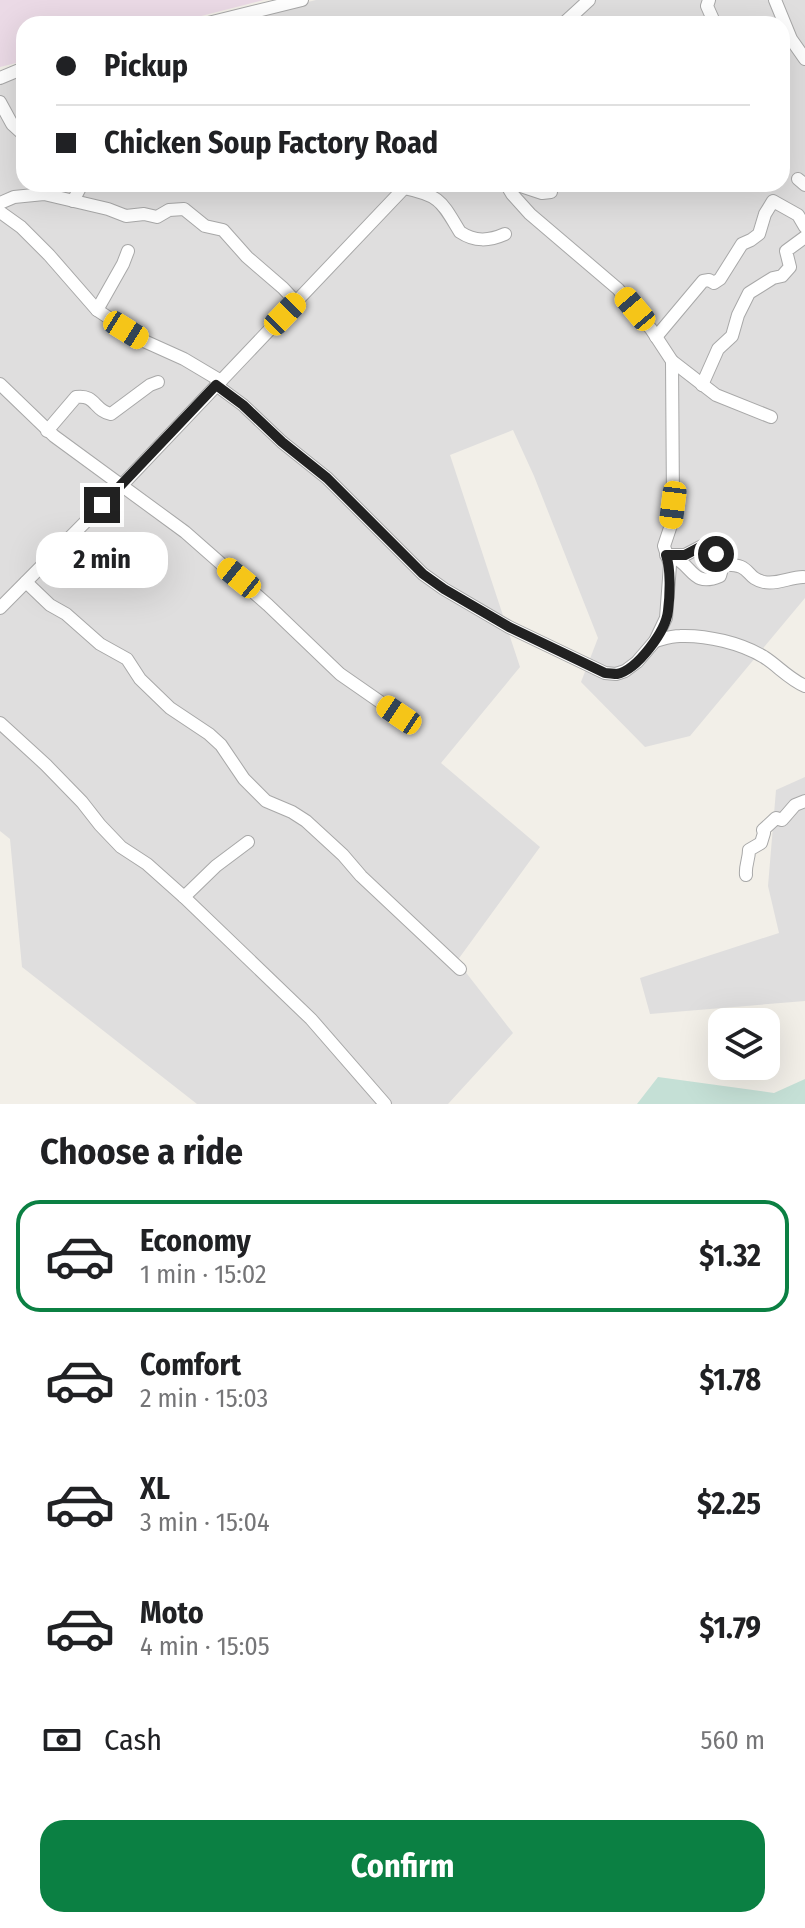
<!DOCTYPE html>
<html lang="en">
<head>
<meta charset="utf-8">
<style>
  :root { --surface:#fff; --page:#f2f2f2; --text:#202124; --muted:#757577; --line:#e0e0e0; --accent:#0b8043 }
  body { margin:0; font-family:"Fira Sans Condensed",sans-serif; background:var(--page); color:var(--text); height:100vh; display:flex; flex-direction:column; font-size:30px; white-space:nowrap }
  * { box-sizing:border-box; margin:0 }
  p { font-size:26px; color:var(--muted) }
  .icon { flex:none; width:44px; height:44px; fill:none; stroke:currentColor; stroke-width:2; stroke-linecap:round; stroke-linejoin:round }
  .map { position:relative; height:1104px; overflow:hidden }
  .side { display:flex; flex-direction:column; background:var(--surface); flex:1 }
  .side>* { flex:none }
  .guide { position:absolute; left:16px; top:16px; width:774px; height:176px; border-radius:24px; box-shadow:0 8px 32px #0002; display:grid; align-content:center; height:176px; padding:0 40px; background:var(--surface) }
  .controls { position:absolute; left:708px; top:1008px; display:grid; gap:16px }
  .controls a { display:grid; place-items:center; width:72px; height:72px; border-radius:16px; background:var(--surface); box-shadow:0 8px 32px #0002; font-size:40px }
  .end { position:absolute; width:36px; height:36px; margin:-18px; border:10px solid #212121; background:#fff; box-shadow:0 0 0 4px #fff }
  .from { border-radius:50% }
  .bubble { position:absolute; height:56px; border-radius:24px; background:var(--surface); box-shadow:0 8px 32px #0002; font-size:26px; font-weight:700; line-height:56px; text-align:center }
  .car { position:absolute; width:24px; height:48px; margin:-24px -12px; border-radius:10px; box-shadow:0 0 6px 2px #0007; background:linear-gradient(#f5c518 24%,#345 0 40%,#f5c518 0 76%,#345 0 86%,#f5c518 0) }
  .guide b { display:flex; align-items:center; gap:28px; height:76px; font-size:30px }
  .guide b+b { border-top:2px solid var(--line) }
  .guide i { width:20px; height:20px; background:var(--text) }
  ul { padding:0; list-style:none }
  li { display:flex; align-items:center; gap:24px; height:112px; margin:0 16px 12px; padding:0 24px; border:4px solid transparent; border-radius:24px }
  li div { flex:1 }
  li b { display:block; font-size:30px }
  li em { font-style:normal; font-weight:700 }
  li.selected { border-color:var(--accent) }
  li>.icon { width:72px; height:72px; stroke-width:1.5 }
  h2 { padding:0 40px; font-size:36px; line-height:96px }
  .pay { display:flex; align-items:center; gap:20px; height:88px; padding:0 40px; font-size:30px }
  .pay p { margin-inline-start:auto }
  .primary-button { display:flex; gap:16px; margin-top:auto; padding:16px 40px }
  .primary-button a { flex:1; height:92px; border-radius:24px; background:var(--accent); color:#fff; font-size:32px; font-weight:700; line-height:92px; text-align:center }
  .map>svg:first-child { display:block }
</style>
</head>
<body>
<div class="map">
<svg width="805" height="1104" viewBox="0 0 805 1104">
  <rect width="100%" height="100%" fill="#f2efe8"/>
  <g fill="#dfdede">
    <path d="M 316,0 L 805,0 L 805,598 L 690,736 L 645,747 L 581,682 L 598,638 L 534,476 L 513,430 L 450,455 L 520,667 L 441,763 L 540,847 L 457,961 L 513,1033 L 448,1104 L 197,1104 L 22,967 L 10,839 L 0,831 L 0,81 L 24,72 L 24,184 L 782,184 L 782,24 L 218,24 Z"/>
    <path d="M 805,777 L 805,1001 L 650,1014 L 640,978 L 779,933 L 768,886 L 776,790 Z"/>
  </g>
  <path fill="#ebdae6" d="M 0,0 L 264,0 L 170,24 L 24,24 L 24,61 L 0,67 Z"/>
  <path fill="#c5e0d6" d="M 658,1077 L 774,1093 L 805,1079 L 805,1104 L 637,1104 Z"/>
  <g fill="none" stroke-linecap="round" stroke-linejoin="round">
    <g stroke="#a8a8a8" stroke-width="14">
      <g id="minor">
        <path d="M 709,0 L 707,6 L 715,24"/>
        <path d="M 775,0 L 791,39 L 805,59"/>
        <path d="M 204,24 L 302,0"/>
        <path d="M 563,24 L 589,0"/>
        <path d="M 0,78 L 24,68"/>
        <path d="M 0,102 L 12,124 L 24,135"/>
        <path d="M 798,179 L 805,185"/>
        <path d="M 506,184 L 512,194 L 530,214 L 618,289 L 651,329 L 672,361 L 716,395 L 771,417"/>
        <path d="M 515,184 L 542,193 L 551,192"/>
        <path d="M 404,188 C 441,196 441,201 460,232 C 475,242 489,241 505,234"/>
        <path d="M 73,201 L 82,184"/>
        <path d="M 0,203 L 14,197 L 44,194 L 108,209 L 126,216 L 144,214 L 157,217 L 169,210 L 184,209 L 205,226 L 223,230 L 247,257 L 283,288 L 296,302"/>
        <path d="M 0,212 L 21,227 L 49,255 L 97,310 L 144,341 L 184,359 L 221,381"/>
        <path d="M 97,310 L 123,264 L 128,251"/>
        <path d="M 656,337 L 703,281 L 709,280 L 714,283 L 720,279 L 742,244 L 751,240 L 759,234 L 765,214 L 773,201 L 798,215 L 805,227"/>
        <path d="M 0,384 L 54,436 L 185,532 L 268,605 L 340,674 L 399,715"/>
        <path d="M 216,385 L 243,405 L 282,442 L 327,478 L 423,574 L 444,589 L 509,627 L 605,673 L 616,674 L 625,671 L 637,662 L 655,641 L 666,618 L 670,565 L 664,546 L 670,528 L 673,505 L 672,361"/>
        <path d="M 702,385 L 718,349 L 732,336 L 738,315 L 749,293 L 773,278 L 782,276 L 790,267 L 786,251 L 805,237"/>
        <path d="M 47,431 L 76,397 C 96,394 94,411 111,414 L 150,385 L 158,382"/>
        <path d="M 666,555 L 685,555 L 704,545 L 711,547 L 723,565 C 753,563 744,578 764,582 C 777,585 790,577 803,577"/>
        <path d="M 673,557 C 693,565 692,588 720,576 L 723,565"/>
        <path d="M 26,582 L 50,605 L 66,614 L 100,644 L 127,659 L 140,679 L 170,708 L 209,734 L 221,745 L 244,779 L 266,801 L 292,812 L 306,821 L 343,855 L 361,876 L 460,969"/>
        <path d="M 0,608 L 121,486 L 408,184"/>
        <path d="M 655,641 C 663,639 671,636 680,636 C 707,635 741,643 764,657 C 778,666 789,679 805,686"/>
        <path d="M 0,723 L 46,765 L 82,802 L 100,825 L 121,847 L 147,864 L 184,897 L 311,1019 L 385,1104"/>
        <path d="M 746,875 C 745,865 749,860 749,850 L 761,843 L 764,833 L 763,830 L 776,818 L 782,820 L 795,805 L 805,801"/>
        <path d="M 184,897 L 216,866 L 248,842"/>
      </g>
    </g>
    <use href="#minor" stroke="#fff" stroke-width="12"/>
  </g>
  <g fill="none" stroke-linecap="round" stroke-linejoin="round">
    <path stroke="#212121" stroke-width="10" d="M 102,505 L 216,385 L 243,405 L 282,442 L 327,478 L 423,574 L 444,589 L 509,627 L 605,673 C 608,673 614,674 617,674 C 637,670 666,631 668,611 C 670,595 671,569 666,555 L 685,555 L 704,545 L 711,547 L 716,554"/>
  </g>
</svg>
<div class="controls">
<a><svg class="icon" aria-label="layers" viewBox="0 0 24 24"><path d="M12 4l9 5-9 5-9-5zM3 14l9 5 9-5"/></svg></a>
</div>
<i class="end from" style="left:716px;top:554px"></i>
<i class="end" style="left:102px;top:505px"></i>
<div class="bubble" style="left:36px;top:532px;width:132px">2 min</div>
<i class="car" style="left:635px;top:309px;rotate:320deg"></i>
<i class="car" style="left:285px;top:314px;rotate:44deg"></i>
<i class="car" style="left:126px;top:330px;rotate:122deg"></i>
<i class="car" style="left:673px;top:505px;rotate:187deg"></i>
<i class="car" style="left:239px;top:578px;rotate:309deg"></i>
<i class="car" style="left:399px;top:715px;rotate:304deg"></i>
<div class="guide">
<b><i class="from"></i>Pickup</b>
<b><i></i>Chicken Soup Factory Road</b>
</div>
</div>
<section class="side">
<h2>Choose a ride</h2>
<ul>
<li class="selected"><svg class="icon" aria-label="car" viewBox="0 0 24 24"><path d="M5 17H2v-5l4-1 3-4h7l3 4 3 1v5h-3M9 17h6M6 11h13"/><circle cx="7" cy="17" r="2"/><circle cx="17" cy="17" r="2"/></svg><div><b>Economy</b><p>1 min · 15:02</p></div><em>$1.32</em></li>
<li><svg class="icon" aria-label="car" viewBox="0 0 24 24"><path d="M5 17H2v-5l4-1 3-4h7l3 4 3 1v5h-3M9 17h6M6 11h13"/><circle cx="7" cy="17" r="2"/><circle cx="17" cy="17" r="2"/></svg><div><b>Comfort</b><p>2 min · 15:03</p></div><em>$1.78</em></li>
<li><svg class="icon" aria-label="car" viewBox="0 0 24 24"><path d="M5 17H2v-5l4-1 3-4h7l3 4 3 1v5h-3M9 17h6M6 11h13"/><circle cx="7" cy="17" r="2"/><circle cx="17" cy="17" r="2"/></svg><div><b>XL</b><p>3 min · 15:04</p></div><em>$2.25</em></li>
<li><svg class="icon" aria-label="car" viewBox="0 0 24 24"><path d="M5 17H2v-5l4-1 3-4h7l3 4 3 1v5h-3M9 17h6M6 11h13"/><circle cx="7" cy="17" r="2"/><circle cx="17" cy="17" r="2"/></svg><div><b>Moto</b><p>4 min · 15:05</p></div><em>$1.79</em></li>
</ul>
<div class="pay"><svg class="icon" aria-label="cash" viewBox="0 0 24 24"><path d="M3 7h18v10H3z"/><circle cx="12" cy="12" r="2"/></svg>Cash<p>560 m</p></div>
<div class="primary-button"><a>Confirm</a></div>
</section>
</body>
</html>
